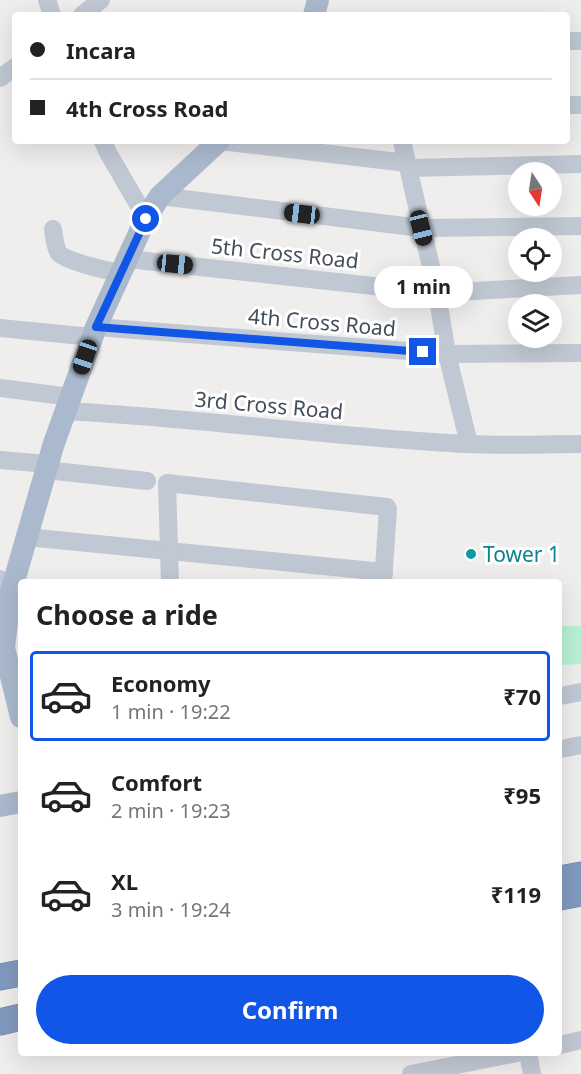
<!DOCTYPE html>
<html lang="en">
<head>
<meta charset="utf-8">
<style>
  :root { --surface:#fff; --page:#f2f2f2; --text:#222; --muted:#767676; --line:#e0e0e0; --accent:#1156e6 }
  body { margin:0; font-family:"Noto Sans",sans-serif; background:var(--page); color:var(--text); height:100vh; display:flex; flex-direction:column; font-size:22px; white-space:nowrap }
  * { box-sizing:border-box; margin:0 }
  p { font-size:20px; color:var(--muted) }
  .icon { flex:none; width:33px; height:33px; fill:none; stroke:currentColor; stroke-width:2; stroke-linecap:round; stroke-linejoin:round }
  .map { position:relative; flex:1; overflow:hidden }
  .sheet { position:absolute; left:18px; top:579px; width:544px; height:477px; display:flex; flex-direction:column; background:var(--surface); border-radius:6px; box-shadow:0 6px 24px #0002 }
  .sheet>* { flex:none }
  .banner { position:absolute; left:12px; top:12px; width:558px; height:132px; border-radius:6px; box-shadow:0 6px 24px #0002; display:grid; align-content:center; height:132px; padding:0 18px; background:var(--surface) }
  .needle { width:39px; rotate:168deg }
  .buttons { position:absolute; left:508px; top:162px; display:grid; gap:12px }
  .buttons a { display:grid; place-items:center; width:54px; height:54px; border-radius:50%; background:var(--surface); box-shadow:0 6px 24px #0002; font-size:30px }
  .end { position:absolute; width:27px; height:27px; margin:-14px; border:8px solid #1156e6; background:#fff; box-shadow:0 0 0 3px #fff }
  .from { border-radius:50% }
  .bubble { position:absolute; height:42px; border-radius:21px; background:var(--surface); box-shadow:0 6px 24px #0002; font-size:20px; font-weight:700; line-height:42px; text-align:center }
  .car { position:absolute; width:18px; height:36px; margin:-18px -9px; border-radius:8px; box-shadow:0 0 4px 2px #0007; background:linear-gradient(#222 24%,#8ab4d8 0 40%,#222 0 76%,#8ab4d8 0 86%,#222 0) }
  .banner b { display:flex; align-items:center; gap:21px; height:57px; font-size:22px }
  .banner b+b { border-top:2px solid var(--line) }
  .banner i { width:15px; height:15px; background:var(--text) }
  ul { padding:0; list-style:none }
  li { display:flex; align-items:center; gap:18px; height:90px; margin:0 12px 9px; padding:0 6px; border:3px solid transparent; border-radius:6px }
  li div { flex:1 }
  li b { display:block; font-size:22px }
  li em { font-style:normal; font-weight:700 }
  li.active { border-color:var(--accent) }
  li>.icon { width:54px; height:54px; stroke-width:1.5 }
  h2 { padding:0 18px; font-size:27px; line-height:72px }
  .primary-button { display:flex; gap:12px; margin-top:auto; padding:12px 18px }
  .primary-button a { flex:1; height:69px; border-radius:36px; background:var(--accent); color:#fff; font-size:24px; font-weight:700; line-height:69px; text-align:center }
  .map>svg:first-child { display:block }
</style>
</head>
<body>
<div class="map">
<svg width="581" height="1074" viewBox="0 0 581 1074">
  <rect width="100%" height="100%" fill="#f0eded"/>
  <path fill="#b9f0d4" d="M 560,626 L 581,626 L 581,664 L 560,665 Z"/>
  <g fill="none" stroke-linecap="round" stroke-linejoin="round">
    <g stroke="#6d84aa" stroke-width="27">
      <g id="highway">
        <path d="M 560,879 L 581,875"/>
        <path d="M 560,897 L 581,893"/>
        <path d="M 0,977 L 21,973"/>
        <path d="M 0,1022 L 21,1017"/>
      </g>
    </g>
    <g stroke="#c0c8d3" stroke-width="18">
      <path d="M 47,0 L 52,15"/>
      <path d="M 82,15 L 101,0"/>
      <path d="M 567,41 L 581,41"/>
      <path d="M 0,78 L 15,67"/>
      <path d="M 567,105 L 581,105"/>
      <path d="M 103,141 L 107,151 L 146,218"/>
      <path d="M 220,141 L 407,163"/>
      <path d="M 402,141 L 437,293 L 447,354 L 469,444"/>
      <path d="M 408,168 L 581,164"/>
      <path d="M 160,196 L 421,228 L 581,226"/>
      <path d="M 53,229 C 54,236 55,246 58,252 C 62,261 110,271 120,273"/>
      <path d="M 128,259 L 437,293 L 581,285"/>
      <path d="M 96,327 L 447,354 L 581,353"/>
      <path d="M 0,328 L 92,337"/>
      <path d="M 0,388 L 71,397"/>
      <path d="M 65,411 C 199,418 332,437 467,444 C 504,446 543,444 581,444"/>
      <path d="M 0,460 L 48,464"/>
      <path d="M 46,470 L 147,481"/>
      <path d="M 26,537 L 384,572"/>
      <path d="M 0,579 L 9,598 L 21,600"/>
      <path d="M 170,582 L 167,483 L 387,507 L 388,509 L 383,582"/>
      <path d="M 560,696 L 581,692"/>
      <path d="M 560,749 L 581,745"/>
      <path d="M 560,1045 L 581,1040"/>
      <path d="M 528,1053 L 532,1074"/>
      <path d="M 411,1074 L 517,1053"/>
    </g>
    <g stroke="#abb9ce" stroke-width="22">
      <path d="M 314,15 L 318,0"/>
      <path d="M 21,717 L 4,648 L 10,595 L 54,443 L 96,327 L 146,218 L 160,196 L 219,141"/>
      <path d="M 0,806 L 21,802"/>
    </g>
    <use href="#highway" stroke="#8299bf" stroke-width="26"/>
  </g>
  <g fill="none" stroke-linecap="round" stroke-linejoin="round">
    <path stroke="#1156e6" stroke-width="8" d="M 146,219 L 96,327 L 423,352"/>
  </g>
  <circle fill="#0f9aa8" stroke="#fff" stroke-width="2" cx="471" cy="554" r="6"/>
  <g text-anchor="middle" dominant-baseline="central" stroke-width="6" stroke-linejoin="round" paint-order="stroke">
    <g font-size="21" fill="#454e5b" stroke="#fff">
      <text transform="translate(285 253) rotate(6)">5th Cross Road</text>
      <text transform="translate(322 322) rotate(5)">4th Cross Road</text>
      <text transform="translate(269 405) rotate(5)">3rd Cross Road</text>
    </g>
    <g font-size="21" fill="#0d838f" stroke="#fff" text-anchor="start">
      <text x="483" y="554">Tower 1</text>
    </g>
  </g>
</svg>
<div class="buttons">
<a><svg class="needle" viewBox="-14 -14 28 28"><path d="M0-13l5 13h-10z" fill="#e53935"/><path d="M0 13l5-13h-10z" fill="#767676"/></svg></a>
<a><svg class="icon" aria-label="locate" viewBox="0 0 24 24"><circle cx="12" cy="12" r="6"/><path d="M12 2v4M12 18v4M2 12h4M18 12h4"/></svg></a>
<a><svg class="icon" aria-label="layers" viewBox="0 0 24 24"><path d="M12 4l9 5-9 5-9-5zM3 14l9 5 9-5"/></svg></a>
</div>
<i class="end from" style="left:146px;top:219px"></i>
<i class="end" style="left:423px;top:352px"></i>
<div class="bubble" style="left:374px;top:266px;width:99px">1 min</div>
<i class="car" style="left:302px;top:214px;rotate:277deg"></i>
<i class="car" style="left:421px;top:228px;rotate:166deg"></i>
<i class="car" style="left:175px;top:264px;rotate:96deg"></i>
<i class="car" style="left:85px;top:357px;rotate:199deg"></i>
<div class="banner">
<b><i class="from"></i>Incara</b>
<b><i></i>4th Cross Road</b>
</div>
<section class="sheet">
<h2>Choose a ride</h2>
<ul>
<li class="active"><svg class="icon" aria-label="car" viewBox="0 0 24 24"><path d="M5 17H2v-5l4-1 3-4h7l3 4 3 1v5h-3M9 17h6M6 11h13"/><circle cx="7" cy="17" r="2"/><circle cx="17" cy="17" r="2"/></svg><div><b>Economy</b><p>1 min · 19:22</p></div><em>₹70</em></li>
<li><svg class="icon" aria-label="car" viewBox="0 0 24 24"><path d="M5 17H2v-5l4-1 3-4h7l3 4 3 1v5h-3M9 17h6M6 11h13"/><circle cx="7" cy="17" r="2"/><circle cx="17" cy="17" r="2"/></svg><div><b>Comfort</b><p>2 min · 19:23</p></div><em>₹95</em></li>
<li><svg class="icon" aria-label="car" viewBox="0 0 24 24"><path d="M5 17H2v-5l4-1 3-4h7l3 4 3 1v5h-3M9 17h6M6 11h13"/><circle cx="7" cy="17" r="2"/><circle cx="17" cy="17" r="2"/></svg><div><b>XL</b><p>3 min · 19:24</p></div><em>₹119</em></li>
</ul>
<div class="primary-button"><a>Confirm</a></div>
</section>
</div>
</body>
</html>
